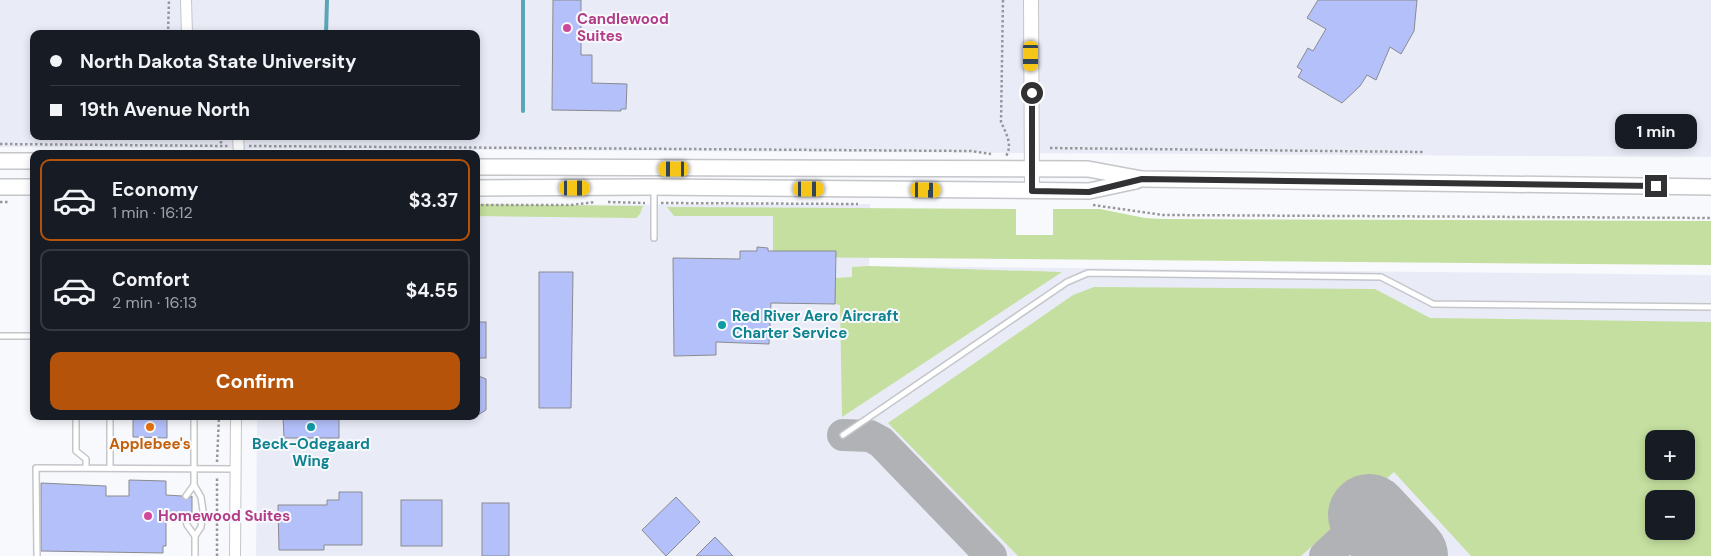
<!DOCTYPE html>
<html lang="en">
<head>
<meta charset="utf-8">
<style>
  :root { --surface:#171b24; --page:#242831; --text:#f1f3f6; --muted:#9ea1a6; --line:#363941; --accent:#b45309 }
  body { margin:0; font-family:"DM Sans",sans-serif; background:var(--page); color:var(--text); height:100vh; display:flex; flex-direction:column; font-size:19px; white-space:nowrap }
  * { box-sizing:border-box; margin:0 }
  p { font-size:16px; color:var(--muted) }
  .icon { flex:none; width:28px; height:28px; fill:none; stroke:currentColor; stroke-width:2; stroke-linecap:round; stroke-linejoin:round }
  .map { position:relative; flex:1; overflow:hidden }
  .sheet { position:absolute; left:30px; top:150px; width:450px; height:270px; display:flex; flex-direction:column; background:var(--surface); border-radius:10px; box-shadow:0 2px 8px #0003 }
  .sheet>* { flex:none }
  .banner { position:absolute; left:30px; top:30px; width:450px; height:110px; border-radius:10px; box-shadow:0 2px 8px #0003; display:grid; align-content:center; height:110px; padding:0 20px; background:var(--surface) }
  .controls { position:absolute; left:1645px; top:430px; display:grid; gap:10px }
  .controls a { display:grid; place-items:center; width:50px; height:50px; border-radius:10px; background:var(--surface); box-shadow:0 2px 8px #0003; font-size:25px }
  .end { position:absolute; width:22px; height:22px; margin:-11px; border:6px solid #323234; background:#fff; box-shadow:0 0 0 2px #fff }
  .from { border-radius:50% }
  .bubble { position:absolute; height:35px; border-radius:10px; background:var(--surface); box-shadow:0 2px 8px #0003; font-size:16px; font-weight:700; line-height:35px; text-align:center }
  .car { position:absolute; width:15px; height:30px; margin:-15px -8px; border-radius:6px; box-shadow:0 0 4px 1px #0007; background:linear-gradient(#f5c518 24%,#345 0 40%,#f5c518 0 76%,#345 0 86%,#f5c518 0) }
  .banner b { display:flex; align-items:center; gap:18px; height:48px; font-size:19px }
  .banner b+b { border-top:1px solid var(--line) }
  .banner i { width:12px; height:12px; background:var(--text) }
  ul { padding:9px 0 0; list-style:none }
  li { display:flex; align-items:center; gap:15px; height:82px; margin:0 10px 8px; padding:0 10px; border:2px solid var(--line); border-radius:10px }
  li div { flex:1 }
  li b { display:block; font-size:19px }
  li em { font-style:normal; font-weight:700 }
  li.active { border-color:var(--accent) }
  li>.icon { width:45px; height:45px; stroke-width:1.5 }
  .primary-button { display:flex; gap:10px; margin-top:auto; padding:10px 20px }
  .primary-button a { flex:1; height:58px; border-radius:10px; background:var(--accent); color:#fff; font-size:20px; font-weight:700; line-height:58px; text-align:center }
  .map>svg:first-child { display:block }
</style>
</head>
<body>
<div class="map">
<svg width="1711" height="556" viewBox="0 0 1711 556">
  <rect width="100%" height="100%" fill="#f8f9fd"/>
  <g fill="#e9ecf7" fill-rule="evenodd">
    <path d="M 0,0 L 1711,0 L 1711,157 L 0,147 ZM 34,34 L 476,34 L 476,136 L 34,136 Z"/>
    <path d="M 870,204 L 869,266 L 1711,275 L 1711,556 L 256,556 L 257,416 L 476,416 L 476,205 ZM 1654,439 L 1686,439 L 1686,471 L 1654,471 ZM 1654,499 L 1686,499 L 1686,531 L 1654,531 Z"/>
  </g>
  <g fill="#c4df9f" fill-rule="evenodd">
    <path d="M 476,204 L 643,206 L 640,214 L 636,218 L 476,216 Z"/>
    <path d="M 667,207 L 1016,209 L 1016,235 L 1053,235 L 1053,209 L 1100,209 L 1145,218 L 1163,219 L 1711,221 L 1711,265 L 773,257 L 773,216 L 674,216 Z"/>
    <path d="M 868,266 L 1062,272 L 842,417 L 840,305 L 835,304 L 835,278 L 852,277 L 852,267 Z"/>
    <path d="M 1094,287 L 1375,289 L 1430,318 L 1711,322 L 1711,556 L 1471,556 L 1394,472 L 1301,556 L 1018,556 L 888,423 L 1073,295 ZM 1654,439 L 1686,439 L 1686,471 L 1654,471 ZM 1654,499 L 1686,499 L 1686,531 L 1654,531 Z"/>
  </g>
  <g fill="none" stroke-linecap="round" stroke-linejoin="round">
    <g stroke="#5ba6b5" stroke-width="4">
      <path d="M 326,34 L 327,0"/>
      <path d="M 523,111 L 523,0"/>
    </g>
    <g stroke="#b1b2b5" stroke-width="32">
      <path d="M 843,435 L 870,436 L 881,442 L 991,556"/>
      <path d="M 1325,556 L 1369,515"/>
    </g>
    <path stroke="#b1b2b5" stroke-width="82" d="M 1369,515 L 1407,556"/>
  </g>
  <g fill="#b4c0fa" stroke="#8a8b8e">
    <path d="M 553,0 L 581,0 L 581,55 L 592,55 L 592,83 L 627,84 L 626,109 L 621,109 L 621,111 L 552,110 Z"/>
    <path d="M 1318,0 L 1417,0 L 1414,31 L 1401,54 L 1390,47 L 1376,80 L 1367,75 L 1360,86 L 1342,103 L 1298,77 L 1302,70 L 1297,67 L 1308,48 L 1313,51 L 1326,29 L 1307,18 Z"/>
    <path d="M 757,247 L 768,248 L 768,251 L 836,251 L 835,304 L 771,303 L 769,344 L 716,342 L 716,355 L 674,356 L 673,258 L 740,259 L 740,251 L 757,251 Z"/>
    <path d="M 539,272 L 573,272 L 571,408 L 539,408 Z"/>
    <rect x="476" y="322" width="10" height="36"/>
    <path d="M 476,375 L 486,379 L 486,410 L 476,416 Z"/>
    <path d="M 133,416 L 167,416 L 167,438 L 133,437 Z"/>
    <path d="M 283,416 L 339,416 L 339,438 L 284,438 Z"/>
    <path d="M 129,480 L 166,481 L 166,495 L 182,496 L 186,500 L 192,496 L 192,516 L 185,512 L 181,516 L 166,515 L 166,546 L 163,546 L 163,553 L 41,551 L 41,483 L 106,486 L 106,496 L 129,496 Z"/>
    <path d="M 339,492 L 362,492 L 362,545 L 324,545 L 324,550 L 279,550 L 278,505 L 327,505 L 327,500 L 339,500 Z"/>
    <path d="M 676,497 L 700,522 L 666,556 L 642,530 Z"/>
    <rect x="401" y="500" width="41" height="46"/>
    <rect x="482" y="503" width="27" height="53"/>
    <path d="M 715,537 L 733,556 L 696,556 Z"/>
  </g>
  <g fill="none" stroke-linecap="round" stroke-linejoin="round">
    <g stroke="#c5c6ca" stroke-width="8">
      <g id="lane">
        <path d="M 654,188 L 654,238"/>
        <path d="M 0,336 L 34,336"/>
        <path d="M 76,416 L 76,451 L 86,459 L 86,468"/>
        <path d="M 194,416 L 194,485 L 201,497 L 203,511 L 201,527 L 195,536 L 195,556"/>
        <path d="M 843,435 L 1067,282 L 1088,273 L 1381,277 L 1433,304 L 1711,307"/>
        <path d="M 110,468 L 110,416"/>
        <path d="M 186,496 L 194,485"/>
        <path d="M 185,516 L 187,525 L 195,536"/>
        <path d="M 37,556 L 36,468 L 235,469"/>
      </g>
    </g>
    <g stroke="#c5c6ca" stroke-width="12">
      <g id="street">
        <path d="M 186,0 L 187,34"/>
        <path d="M 238,136 L 239,154"/>
        <path d="M 235,556 L 236,416"/>
      </g>
    </g>
    <g stroke="#c5c6ca" stroke-width="16">
      <path id="secondary" d="M 1031,0 L 1032,191"/>
    </g>
    <g stroke="#c5c6ca" stroke-width="18">
      <g id="primary">
        <path d="M 0,161 L 34,161"/>
        <path d="M 476,167 L 1088,169 L 1142,179 L 1711,187"/>
        <path d="M 0,187 L 34,187"/>
        <path d="M 476,188 L 653,187 L 1089,191 L 1136,181"/>
      </g>
    </g>
    <g stroke="#97979a" stroke-width="2.5" stroke-dasharray="2.5 2.5" stroke-linecap="butt">
      <path d="M 1003,0 L 1001,122 C 1006,133 1013,145 1006,156"/>
      <path d="M 168,34 L 169,0"/>
      <path d="M 221,136 L 221,146"/>
      <path d="M 0,144 L 229,146"/>
      <path d="M 249,146 L 971,151 L 991,154"/>
      <path d="M 1050,148 L 1423,152"/>
      <path d="M 0,202 L 8,202"/>
      <path d="M 608,202 L 645,203"/>
      <path d="M 661,203 L 858,204"/>
      <path d="M 476,205 L 571,205 L 595,202"/>
      <path d="M 1093,205 L 1163,215 L 1711,218"/>
      <path d="M 217,462 L 219,416"/>
      <path d="M 217,556 L 217,478"/>
    </g>
    <use href="#lane" stroke="#fff" stroke-width="5"/>
    <use href="#street" stroke="#fff" stroke-width="10"/>
    <use href="#secondary" stroke="#fff" stroke-width="14"/>
    <use href="#primary" stroke="#fff" stroke-width="15"/>
  </g>
  <g fill="none" stroke-linecap="round" stroke-linejoin="round">
    <path stroke="#323234" stroke-width="6" d="M 1032,93 L 1032,191 L 1089,192 L 1142,179 L 1656,186"/>
  </g>
  <g fill="#d1479c" stroke="#f8f9fd" stroke-width="2">
    <circle cx="567" cy="28" r="5"/>
    <circle cx="148" cy="516" r="5"/>
  </g>
  <g fill="#0f9aa8" stroke="#f8f9fd" stroke-width="2">
    <circle cx="722" cy="325" r="5"/>
    <circle cx="311" cy="427" r="5"/>
  </g>
  <circle fill="#e8710a" stroke="#f8f9fd" stroke-width="2" cx="150" cy="427" r="5"/>
  <g text-anchor="middle" dominant-baseline="central" stroke-width="4" stroke-linejoin="round" paint-order="stroke">
    <g font-size="15" font-weight="bold" fill="#b23c85" stroke="#f8f9fd" text-anchor="start">
      <text x="577" y="19">Candlewood<tspan x="577" dy="17">Suites</tspan></text>
      <text x="158" y="516">Homewood Suites</text>
    </g>
    <g font-size="15" font-weight="bold" fill="#0d838f" stroke="#f8f9fd" text-anchor="start">
      <text x="732" y="316">Red River Aero Aircraft<tspan x="732" dy="17">Charter Service</tspan></text>
      <text x="311" y="444" text-anchor="middle">Beck-Odegaard<tspan x="311" dy="17">Wing</tspan></text>
    </g>
    <g font-size="15" font-weight="bold" fill="#c56008" stroke="#f8f9fd">
      <text x="150" y="444">Applebee's</text>
    </g>
  </g>
</svg>
<div class="controls">
<a>+</a>
<a>−</a>
</div>
<i class="end from" style="left:1032px;top:93px"></i>
<i class="end" style="left:1656px;top:186px"></i>
<div class="bubble" style="left:1615px;top:114px;width:82px">1 min</div>
<i class="car" style="left:1031px;top:56px;rotate:180deg"></i>
<i class="car" style="left:674px;top:169px;rotate:270deg"></i>
<i class="car" style="left:575px;top:188px;rotate:90deg"></i>
<i class="car" style="left:809px;top:189px;rotate:90deg"></i>
<i class="car" style="left:926px;top:190px;rotate:91deg"></i>
<div class="banner">
<b><i class="from"></i>North Dakota State University</b>
<b><i></i>19th Avenue North</b>
</div>
<section class="sheet">
<ul>
<li class="active"><svg class="icon" aria-label="car" viewBox="0 0 24 24"><path d="M5 17H2v-5l4-1 3-4h7l3 4 3 1v5h-3M9 17h6M6 11h13"/><circle cx="7" cy="17" r="2"/><circle cx="17" cy="17" r="2"/></svg><div><b>Economy</b><p>1 min · 16:12</p></div><em>$3.37</em></li>
<li><svg class="icon" aria-label="car" viewBox="0 0 24 24"><path d="M5 17H2v-5l4-1 3-4h7l3 4 3 1v5h-3M9 17h6M6 11h13"/><circle cx="7" cy="17" r="2"/><circle cx="17" cy="17" r="2"/></svg><div><b>Comfort</b><p>2 min · 16:13</p></div><em>$4.55</em></li>
</ul>
<div class="primary-button"><a>Confirm</a></div>
</section>
</div>
</body>
</html>
